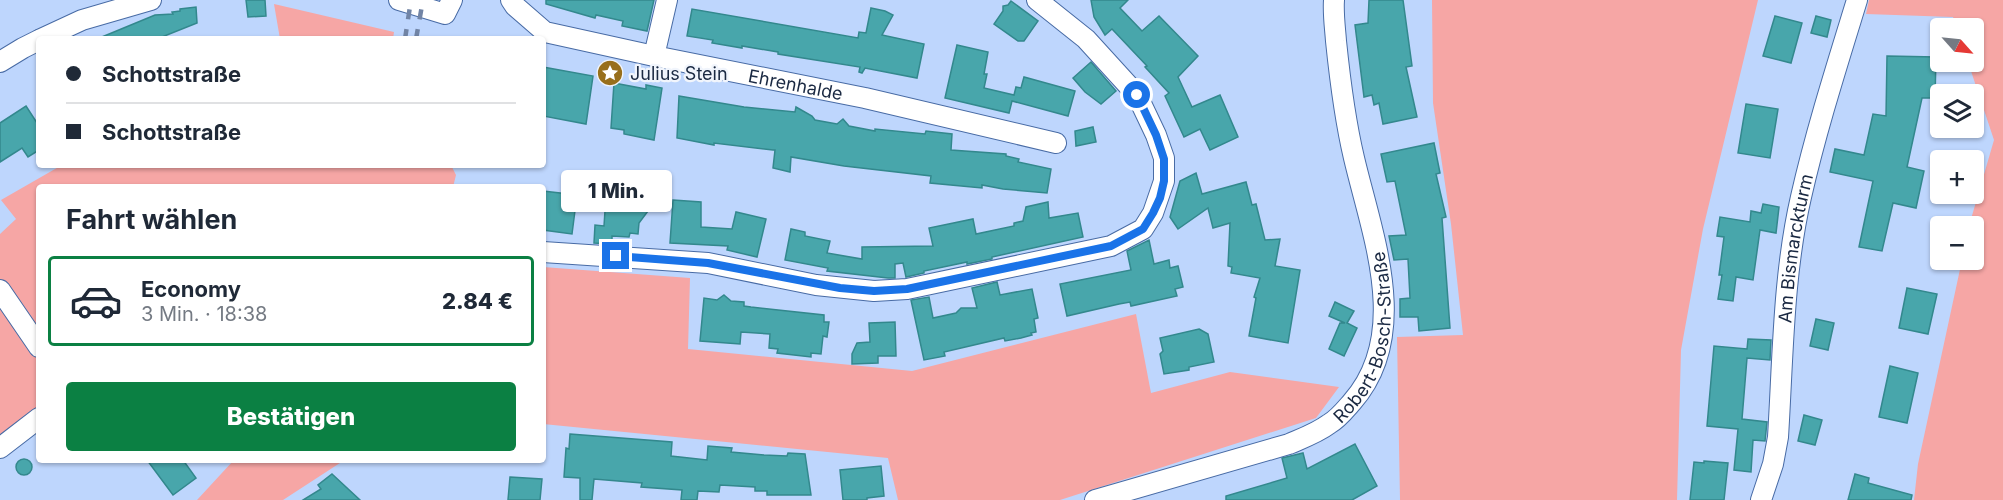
<!DOCTYPE html>
<html lang="de">
<head>
<meta charset="utf-8">
<style>
  :root { --surface:#fff; --page:#f6f6f7; --text:#1f2937; --muted:#747a83; --line:#e0e1e3; --accent:#0b8043 }
  body { margin:0; font-family:Inter,sans-serif; background:var(--page); color:var(--text); height:100vh; display:flex; flex-direction:column; font-size:22px; white-space:nowrap }
  * { box-sizing:border-box; margin:0 }
  p { font-size:20px; color:var(--muted) }
  .icon { flex:none; width:33px; height:33px; fill:none; stroke:currentColor; stroke-width:2; stroke-linecap:round; stroke-linejoin:round }
  .map { position:relative; flex:1; overflow:hidden }
  .details { position:absolute; left:36px; top:184px; width:510px; height:279px; display:flex; flex-direction:column; background:var(--surface); border-radius:6px; box-shadow:0 2px 4px #0004 }
  .details>* { flex:none }
  .guide { position:absolute; left:36px; top:36px; width:510px; height:132px; border-radius:6px; box-shadow:0 2px 4px #0004; display:grid; align-content:center; height:132px; padding:0 30px; background:var(--surface) }
  .needle { width:39px; rotate:117deg }
  .controls { position:absolute; left:1930px; top:18px; display:grid; gap:12px }
  .controls a { display:grid; place-items:center; width:54px; height:54px; border-radius:6px; background:var(--surface); box-shadow:0 2px 4px #0004; font-size:30px }
  .end { position:absolute; width:27px; height:27px; margin:-14px; border:8px solid #1a73e8; background:#fff; box-shadow:0 0 0 3px #fff }
  .from { border-radius:50% }
  .bubble { position:absolute; height:42px; border-radius:6px; background:var(--surface); box-shadow:0 2px 4px #0004; font-size:20px; font-weight:800; line-height:42px; text-align:center }
  .guide b { display:flex; align-items:center; gap:21px; height:57px; font-size:22px }
  .guide b+b { border-top:2px solid var(--line) }
  .guide i { width:15px; height:15px; background:var(--text) }
  ul { padding:0; list-style:none }
  li { display:flex; align-items:center; gap:18px; height:90px; margin:0 12px 9px; padding:0 18px; border:3px solid transparent; border-radius:6px }
  li div { flex:1 }
  li b { display:block; font-size:22px }
  li em { font-style:normal; font-weight:800 }
  li.on { border-color:var(--accent) }
  li>.icon { width:54px; height:54px; stroke-width:1.5 }
  h2 { padding:0 30px; font-size:27px; line-height:72px }
  .button { display:flex; gap:12px; margin-top:auto; padding:12px 30px }
  .button a { flex:1; height:69px; border-radius:6px; background:var(--accent); color:#fff; font-size:24px; font-weight:800; line-height:69px; text-align:center }
  .map>svg:first-child { display:block }
</style>
</head>
<body>
<div class="map">
<svg width="2003" height="500" viewBox="0 0 2003 500">
  <rect width="100%" height="100%" fill="#bed6fd"/>
  <g fill="#f6a6a5">
    <path d="M 1432,0 L 1758,0 L 1703,229 L 1681,350 L 1677,500 L 1400,500 L 1397,337 L 1463,335 L 1451,224 L 1433,103 Z"/>
    <path d="M 1869,0 L 2003,0 L 2003,500 L 1914,500 L 1918,464 L 1962,260 L 1974,260 L 1974,226 L 1969,226 L 1994,140 L 1968,62 L 1974,62 L 1974,28 L 1957,28 L 1953,17 L 1866,14 Z"/>
    <path d="M 274,4 L 394,32 L 393,39 L 280,39 Z"/>
    <path d="M 62,165 L 169,165 L 173,168 L 181,165 L 451,165 L 456,175 L 453,187 L 39,188 L 39,406 L 0,438 L 0,234 L 16,219 L 1,200 Z"/>
    <path d="M 543,267 L 690,278 L 688,349 L 912,371 L 1136,314 L 1151,393 L 1230,372 L 1339,387 L 1316,418 L 1060,500 L 898,500 L 888,458 L 543,424 Z"/>
    <path d="M 233,461 L 233,460 L 343,461 L 283,500 L 197,500 Z"/>
  </g>
  <g fill="#48a6ab" stroke="#33888d" stroke-width="1.5">
    <path d="M 246,0 L 265,0 L 266,16 L 248,17 Z"/>
    <path d="M 546,0 L 654,0 L 647,31 L 622,26 L 623,21 L 596,15 L 595,18 L 546,4 Z"/>
    <path d="M 1091,0 L 1128,0 L 1120,8 L 1142,31 L 1159,16 L 1198,56 L 1178,77 L 1192,107 L 1220,95 L 1238,137 L 1210,150 L 1200,129 L 1184,137 L 1165,96 L 1169,93 L 1145,67 L 1147,66 L 1112,29 L 1105,35 L 1094,17 Z"/>
    <path d="M 1369,0 L 1403,0 L 1412,66 L 1406,67 L 1417,117 L 1383,124 L 1379,103 L 1374,105 L 1372,95 L 1364,97 L 1355,25 L 1368,23 Z"/>
    <path d="M 1011,1 L 1038,21 L 1024,41 L 1018,41 L 994,24 L 1003,11 L 1003,6 L 1008,5 Z"/>
    <path d="M 196,7 L 197,23 L 157,39 L 97,39 L 155,15 L 173,14 L 172,12 L 180,11 L 180,9 Z"/>
    <path d="M 871,8 L 885,11 L 893,15 L 882,35 L 924,44 L 917,78 L 865,68 L 862,73 L 859,72 L 860,67 L 778,54 L 778,52 L 742,46 L 742,48 L 712,43 L 713,40 L 687,36 L 692,9 L 858,38 L 859,32 L 866,33 Z"/>
    <path d="M 1775,16 L 1802,23 L 1791,63 L 1763,56 Z"/>
    <path d="M 1816,16 L 1831,20 L 1827,37 L 1811,33 Z"/>
    <path d="M 957,45 L 988,52 L 984,74 L 987,74 L 984,88 L 1014,95 L 1016,87 L 1021,88 L 1024,77 L 1075,91 L 1068,116 L 1012,101 L 1009,113 L 945,98 Z"/>
    <path d="M 1887,56 L 1936,57 L 1935,98 L 1922,98 L 1907,167 L 1924,171 L 1916,208 L 1893,203 L 1882,251 L 1859,247 L 1873,181 L 1830,172 L 1835,149 L 1864,155 L 1873,114 L 1886,116 Z"/>
    <path d="M 1091,62 L 1116,91 L 1101,104 L 1085,92 L 1073,78 Z"/>
    <path d="M 543,67 L 593,76 L 586,124 L 543,116 Z"/>
    <path d="M 614,83 L 646,89 L 646,85 L 662,88 L 654,140 L 624,134 L 624,130 L 611,128 Z"/>
    <path d="M 679,96 L 744,107 L 795,112 L 796,107 L 812,116 L 815,120 L 837,124 L 843,119 L 849,126 L 875,131 L 875,129 L 925,134 L 926,131 L 952,134 L 951,150 L 1006,154 L 1006,156 L 1019,159 L 1018,162 L 1051,169 L 1047,193 L 1003,189 L 982,185 L 982,188 L 930,183 L 931,176 L 844,166 L 791,157 L 790,172 L 773,168 L 775,150 L 773,150 L 714,143 L 714,145 L 677,138 Z"/>
    <path d="M 1746,104 L 1778,109 L 1770,158 L 1738,153 Z"/>
    <path d="M 26,106 L 39,126 L 39,150 L 28,157 L 22,148 L 0,162 L 0,123 Z"/>
    <path d="M 1093,127 L 1096,142 L 1076,146 L 1075,131 Z"/>
    <path d="M 1434,143 L 1440,173 L 1436,174 L 1446,217 L 1442,218 L 1450,328 L 1419,331 L 1418,317 L 1400,317 L 1400,299 L 1410,298 L 1408,259 L 1394,260 L 1389,236 L 1406,235 L 1395,181 L 1387,182 L 1381,154 Z"/>
    <path d="M 1196,173 L 1202,194 L 1246,182 L 1252,205 L 1256,204 L 1265,240 L 1280,239 L 1275,266 L 1300,270 L 1288,343 L 1249,336 L 1256,298 L 1254,297 L 1260,278 L 1231,273 L 1232,267 L 1228,266 L 1230,223 L 1213,228 L 1208,208 L 1178,229 L 1170,217 L 1180,181 Z"/>
    <path d="M 619,189 L 645,195 L 642,210 L 648,211 L 639,223 L 638,234 L 630,233 L 629,237 L 612,236 L 612,244 L 594,243 L 595,225 L 604,226 L 606,196 L 618,197 Z"/>
    <path d="M 543,191 L 577,195 L 572,234 L 543,230 Z"/>
    <path d="M 673,200 L 701,202 L 701,227 L 732,229 L 736,212 L 766,219 L 757,257 L 727,250 L 728,246 L 670,243 Z"/>
    <path d="M 1048,202 L 1049,218 L 1078,213 L 1083,237 L 992,257 L 992,259 L 967,264 L 967,262 L 924,271 L 924,273 L 906,277 L 903,263 L 895,264 L 895,278 L 888,278 L 827,271 L 828,268 L 785,260 L 791,229 L 805,232 L 805,236 L 830,241 L 827,253 L 862,259 L 862,247 L 933,246 L 929,228 L 973,219 L 976,234 L 1014,226 L 1014,223 L 1023,221 L 1026,207 Z"/>
    <path d="M 1763,204 L 1779,207 L 1776,233 L 1760,230 L 1753,280 L 1736,277 L 1733,301 L 1718,299 L 1722,275 L 1719,275 L 1724,237 L 1717,236 L 1720,217 L 1750,222 L 1751,211 L 1761,213 Z"/>
    <path d="M 1149,240 L 1154,264 L 1169,260 L 1170,268 L 1178,266 L 1183,287 L 1175,289 L 1177,296 L 1131,306 L 1130,302 L 1119,304 L 1067,316 L 1060,284 L 1131,270 L 1127,251 Z"/>
    <path d="M 997,282 L 1000,295 L 1032,289 L 1038,318 L 1034,319 L 1036,332 L 1031,333 L 1032,335 L 1021,338 L 1005,341 L 1004,338 L 944,352 L 945,356 L 924,360 L 911,300 L 929,297 L 933,318 L 956,313 L 961,308 L 977,308 L 972,288 Z"/>
    <path d="M 1907,288 L 1937,294 L 1928,334 L 1899,328 Z"/>
    <path d="M 724,295 L 731,301 L 744,302 L 744,306 L 751,307 L 824,315 L 824,322 L 829,322 L 827,337 L 823,336 L 821,354 L 811,353 L 811,357 L 777,353 L 778,349 L 769,348 L 770,334 L 741,332 L 740,344 L 700,341 L 704,298 L 717,300 Z"/>
    <path d="M 1335,302 L 1354,311 L 1347,323 L 1357,328 L 1344,356 L 1329,349 L 1340,323 L 1345,323 L 1329,316 Z"/>
    <path d="M 1816,319 L 1834,323 L 1828,350 L 1810,346 Z"/>
    <path d="M 895,322 L 896,356 L 878,356 L 878,363 L 852,364 L 852,354 L 857,343 L 870,342 L 869,323 Z"/>
    <path d="M 1199,329 L 1208,334 L 1214,362 L 1189,367 L 1189,370 L 1164,374 L 1160,354 L 1163,351 L 1160,338 Z"/>
    <path d="M 1748,339 L 1771,340 L 1770,360 L 1747,358 L 1742,419 L 1767,422 L 1765,441 L 1753,440 L 1751,472 L 1734,470 L 1738,429 L 1707,426 L 1714,346 L 1747,349 Z"/>
    <path d="M 1890,366 L 1918,373 L 1907,423 L 1879,417 Z"/>
    <path d="M 1804,415 L 1822,420 L 1815,445 L 1798,441 Z"/>
    <path d="M 570,434 L 672,442 L 671,456 L 707,460 L 708,446 L 732,448 L 731,452 L 764,455 L 787,456 L 788,453 L 805,454 L 811,495 L 767,495 L 767,491 L 755,491 L 755,487 L 720,485 L 719,492 L 698,491 L 697,500 L 681,500 L 682,490 L 641,487 L 642,483 L 594,479 L 592,500 L 580,500 L 580,478 L 564,477 L 566,448 L 569,449 Z"/>
    <path d="M 1355,444 L 1377,486 L 1352,500 L 1226,500 L 1226,496 L 1287,478 L 1282,458 L 1303,453 L 1307,469 Z"/>
    <circle cx="24" cy="467" r="8"/>
    <path d="M 147,460 L 183,460 L 196,478 L 173,495 Z"/>
    <path d="M 1704,461 L 1728,463 L 1724,500 L 1690,500 L 1694,462 L 1704,463 Z"/>
    <path d="M 881,466 L 884,496 L 867,498 L 867,500 L 843,500 L 840,470 Z"/>
    <path d="M 332,474 L 360,500 L 303,500 L 321,489 L 318,485 Z"/>
    <path d="M 1855,474 L 1869,478 L 1868,483 L 1912,495 L 1911,500 L 1848,500 Z"/>
    <path d="M 510,477 L 542,479 L 540,500 L 508,500 Z"/>
  </g>
  <g fill="none" stroke-linecap="round" stroke-linejoin="round">
    <g stroke="#486ba5" stroke-width="22">
      <g id="minor">
        <path d="M 399,0 L 445,14 L 452,0"/>
        <path id="s1" d="M 511,0 L 515,6 L 545,32 L 654,56 L 865,98 L 1056,143"/>
        <path d="M 41,39 L 82,20 L 151,0"/>
        <path d="M 654,56 L 667,0"/>
        <path d="M 0,62 L 23,48 L 39,40"/>
        <path d="M 543,252 L 708,263 L 816,285 L 874,291 L 907,289 L 1111,246 L 1143,229 L 1153,213 L 1164,181 L 1164,158 L 1156,135 L 1137,95 L 1086,39 L 1037,0"/>
        <path d="M 0,290 L 39,347"/>
        <path d="M 0,448 L 39,418"/>
        <path id="s2" d="M 1095,500 L 1289,444 C 1303,438 1317,433 1329,424 C 1338,419 1345,410 1352,402 C 1412,334 1372,235 1354,158 C 1345,120 1340,80 1336,41 C 1335,27 1333,14 1334,0"/>
        <path id="s3" d="M 1761,500 L 1773,464 L 1778,437 C 1783,358 1783,275 1801,197 C 1816,131 1837,65 1857,0"/>
      </g>
    </g>
    <use href="#minor" stroke="#fff" stroke-width="20"/>
    <g stroke="#7184a5" stroke-width="4.5" stroke-dasharray="10 10" stroke-linecap="butt">
      <path d="M 405,39 L 411,0"/>
      <path d="M 416,39 L 423,0"/>
    </g>
  </g>
  <g fill="none" stroke-linecap="round" stroke-linejoin="round">
    <path stroke="#1a73e8" stroke-width="8" d="M 616,256 L 708,263 L 840,288 L 874,291 L 907,289 L 1111,246 L 1143,229 L 1153,213 L 1160,198 L 1164,181 L 1164,159 L 1156,135 L 1137,95"/>
  </g>
  <defs>
    <g id="sight-disc" transform="scale(1.35)"><circle r="9.5" fill="#986f1b" stroke="#f1f5fc"/><path d="M0-6L1.8-2.2L6-1.7L2.9 1.2L3.7 5.4L0 3.3L-3.7 5.4L-2.9 1.2L-6-1.7L-1.8-2.2Z" fill="#fff"/></g>
  </defs>
  <g fill-rule="evenodd">
    <use href="#sight-disc" x="610" y="73"/>
  </g>
  <g text-anchor="middle" dominant-baseline="central" stroke-width="4.5" stroke-linejoin="round" paint-order="stroke">
    <g font-size="18" fill="#1a2942" stroke="#f1f5fc" text-anchor="start">
      <text x="630" y="73">Julius Stein</text>
    </g>
    <g font-size="18" fill="#1a2942" stroke="#f1f5fc">
      <text stroke="none"><textPath href="#s1" startOffset="303">Ehrenhalde</textPath></text>
      <text stroke="none"><textPath href="#s3" startOffset="255">Am Bismarckturm</textPath></text>
      <text stroke="none"><textPath href="#s2" startOffset="346">Robert-Bosch-Straße</textPath></text>
    </g>
  </g>
</svg>
<div class="controls">
<a><svg class="needle" viewBox="-14 -14 28 28"><path d="M0-13l5 13h-10z" fill="#e53935"/><path d="M0 13l5-13h-10z" fill="#747a83"/></svg></a>
<a><svg class="icon" aria-label="layers" viewBox="0 0 24 24"><path d="M12 4l9 5-9 5-9-5zM3 14l9 5 9-5"/></svg></a>
<a>+</a>
<a>−</a>
</div>
<i class="end from" style="left:1137px;top:95px"></i>
<i class="end" style="left:616px;top:256px"></i>
<div class="bubble" style="left:561px;top:170px;width:111px">1 Min.</div>
<div class="guide">
<b><i class="from"></i>Schottstraße</b>
<b><i></i>Schottstraße</b>
</div>
<section class="details">
<h2>Fahrt wählen</h2>
<ul>
<li class="on"><svg class="icon" aria-label="car" viewBox="0 0 24 24"><path d="M5 17H2v-5l4-1 3-4h7l3 4 3 1v5h-3M9 17h6M6 11h13"/><circle cx="7" cy="17" r="2"/><circle cx="17" cy="17" r="2"/></svg><div><b>Economy</b><p>3 Min. · 18:38</p></div><em>2.84 €</em></li>
</ul>
<div class="button"><a>Bestätigen</a></div>
</section>
</div>
</body>
</html>
